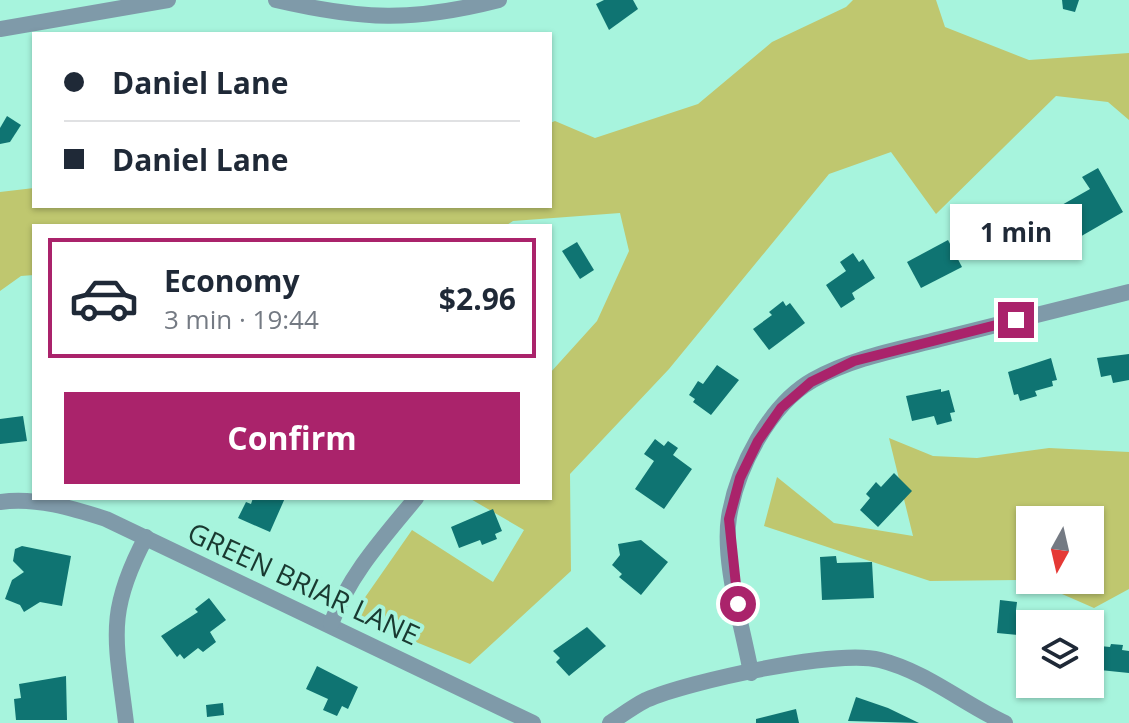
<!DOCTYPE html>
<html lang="en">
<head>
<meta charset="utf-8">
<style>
  :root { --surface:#fff; --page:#f2f2f3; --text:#1f2937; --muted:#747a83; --line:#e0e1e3; --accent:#aa236b }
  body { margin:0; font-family:"Open Sans",sans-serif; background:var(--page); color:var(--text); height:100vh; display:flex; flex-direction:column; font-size:30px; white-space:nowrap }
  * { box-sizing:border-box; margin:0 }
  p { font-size:26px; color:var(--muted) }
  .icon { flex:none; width:44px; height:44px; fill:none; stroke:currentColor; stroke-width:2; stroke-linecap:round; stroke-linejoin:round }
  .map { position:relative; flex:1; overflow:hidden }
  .panel { position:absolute; left:32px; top:224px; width:520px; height:276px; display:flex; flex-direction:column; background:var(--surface); border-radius:0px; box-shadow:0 2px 6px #0004 }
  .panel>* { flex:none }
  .hud { position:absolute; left:32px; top:32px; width:520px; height:176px; border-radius:0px; box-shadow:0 2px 6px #0004; display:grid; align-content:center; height:176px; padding:0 32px; background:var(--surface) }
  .needle { width:52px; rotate:188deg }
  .fabs { position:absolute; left:1016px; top:506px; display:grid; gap:16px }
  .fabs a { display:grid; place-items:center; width:88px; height:88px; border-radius:0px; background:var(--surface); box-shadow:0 2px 6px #0004; font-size:40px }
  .end { position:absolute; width:36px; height:36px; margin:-18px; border:10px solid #aa236b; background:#fff; box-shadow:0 0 0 4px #fff }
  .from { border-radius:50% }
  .bubble { position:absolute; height:56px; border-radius:0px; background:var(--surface); box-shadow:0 2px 6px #0004; font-size:26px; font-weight:700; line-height:56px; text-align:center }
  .hud b { display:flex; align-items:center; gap:28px; height:76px; font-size:30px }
  .hud b+b { border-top:2px solid var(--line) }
  .hud i { width:20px; height:20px; background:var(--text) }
  ul { padding:14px 0 0; list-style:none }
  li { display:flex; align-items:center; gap:24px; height:120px; margin:0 16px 12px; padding:0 16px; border:4px solid var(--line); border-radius:0px }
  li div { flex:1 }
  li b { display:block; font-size:30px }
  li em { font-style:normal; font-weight:700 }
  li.active { border-color:var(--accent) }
  li>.icon { width:72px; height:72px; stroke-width:1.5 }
  .cta { display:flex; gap:16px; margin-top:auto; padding:16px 32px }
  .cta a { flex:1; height:92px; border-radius:0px; background:var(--accent); color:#fff; font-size:32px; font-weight:700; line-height:92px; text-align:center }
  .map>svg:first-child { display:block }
</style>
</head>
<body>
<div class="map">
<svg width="1129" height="723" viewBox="0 0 1129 723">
  <rect width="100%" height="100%" fill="#a7f4dd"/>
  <g fill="#bfc76f" fill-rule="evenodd">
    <path d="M 853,0 L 936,0 L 945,27 L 1029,60 L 1129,53 L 1129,120 L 1108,102 L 1056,96 L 936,214 L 891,152 L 829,174 L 669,369 L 570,474 L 571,571 L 470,664 L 352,616 L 412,530 L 493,582 L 524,530 L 469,498 L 550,498 L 550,373 L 597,321 L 629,251 L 620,213 L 513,221 L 505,226 L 34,226 L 34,275 L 21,276 L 0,291 L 0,192 L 34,188 L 34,206 L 550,206 L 550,123 L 555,121 L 595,138 L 698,104 L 772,42 L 846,7 Z"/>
    <path d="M 889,438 L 933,456 L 977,458 L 1049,448 L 1129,452 L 1129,589 L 1094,608 L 1030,580 L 930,581 L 764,526 L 777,477 L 834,523 L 913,536 ZM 1030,520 L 1090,520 L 1090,580 L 1030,580 Z"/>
  </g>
  <g fill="#0f7472">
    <path d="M 604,0 L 633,0 L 638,9 L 609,30 L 596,4 Z"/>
    <path d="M 1062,0 L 1079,0 L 1075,12 L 1063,9 Z"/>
    <path d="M 7,116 L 21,125 L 10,142 L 0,144 L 0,128 Z"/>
    <path d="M 1098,168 L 1123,212 L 1078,238 L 1060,206 L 1090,189 L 1082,177 Z"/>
    <path d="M 1027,209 L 1041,233 L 1000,256 L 986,232 Z"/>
    <path d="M 948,240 L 962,267 L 921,288 L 907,262 Z"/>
    <path d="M 577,242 L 594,270 L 580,279 L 562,251 Z"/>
    <path d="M 853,253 L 859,262 L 863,259 L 875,278 L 852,293 L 855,299 L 841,308 L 826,285 L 846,271 L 840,262 Z"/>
    <path d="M 783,301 L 786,306 L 790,303 L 805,323 L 769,350 L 753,329 L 772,315 L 769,312 Z"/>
    <path d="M 1129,354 L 1129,380 L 1113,383 L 1111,375 L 1101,377 L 1097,358 Z"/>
    <path d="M 1051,358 L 1057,380 L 1052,381 L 1053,386 L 1035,391 L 1037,396 L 1020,401 L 1018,394 L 1014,395 L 1008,372 Z"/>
    <path d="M 717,365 L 739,380 L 711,415 L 693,402 L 695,399 L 689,395 L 698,381 L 703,384 Z"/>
    <path d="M 941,389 L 941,392 L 949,390 L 955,412 L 950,413 L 952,421 L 937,425 L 934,416 L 912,421 L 906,396 Z"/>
    <path d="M 23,416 L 27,441 L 0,444 L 0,419 Z"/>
    <path d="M 655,439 L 664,446 L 668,441 L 678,448 L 673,455 L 692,469 L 664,509 L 635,489 L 654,461 L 644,454 Z"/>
    <path d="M 894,473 L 912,491 L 878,527 L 860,510 L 870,498 L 866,494 L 876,482 L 881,487 Z"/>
    <path d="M 253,498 L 285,498 L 270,532 L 238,518 L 246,502 L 251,504 Z"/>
    <path d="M 493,509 L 502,531 L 495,534 L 497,539 L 482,545 L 480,540 L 459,548 L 451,527 Z"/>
    <path d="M 641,540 L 668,562 L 641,595 L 619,577 L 622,574 L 612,565 L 620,555 L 618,544 Z"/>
    <path d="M 22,546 L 71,556 L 62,606 L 40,602 L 24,612 L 20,605 L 5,599 L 12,580 L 24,572 L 13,561 L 15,549 Z"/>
    <path d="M 836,556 L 837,563 L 872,562 L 874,598 L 822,600 L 820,557 Z"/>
    <path d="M 209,598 L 226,620 L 210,632 L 216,642 L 203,652 L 198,648 L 184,659 L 180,654 L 177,657 L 161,636 L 198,612 L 195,609 Z"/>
    <path d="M 1000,600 L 1017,602 L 1016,610 L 1049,613 L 1048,624 L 1030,624 L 1030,636 L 997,633 Z"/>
    <path d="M 587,627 L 606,646 L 569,676 L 556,662 L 560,658 L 553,651 Z"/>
    <path d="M 1111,644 L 1123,645 L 1122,650 L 1129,651 L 1129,673 L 1090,669 L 1090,645 L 1110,647 Z"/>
    <path d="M 317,666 L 358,687 L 348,709 L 342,706 L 337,716 L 323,710 L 328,699 L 306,689 Z"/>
    <path d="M 66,676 L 67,720 L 16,720 L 14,699 L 21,698 L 19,684 Z"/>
    <path d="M 856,697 L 888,708 L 919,723 L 848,721 Z"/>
    <path d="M 223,703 L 224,715 L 207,717 L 206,705 Z"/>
    <path d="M 796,709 L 799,723 L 756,723 L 756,719 Z"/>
  </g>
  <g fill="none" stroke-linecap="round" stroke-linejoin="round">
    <g stroke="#7f9aa9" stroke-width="16">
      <path d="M 276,0 C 362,20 413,22 499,0"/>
      <path d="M 0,29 L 168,0"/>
      <path d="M 0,502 C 36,497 72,508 106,519 L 533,723"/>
      <path d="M 331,624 C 349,575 383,538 416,498"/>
      <path d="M 751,673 C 743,628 722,562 729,517 C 737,468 769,405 813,380 C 852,358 897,350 940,339 C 1003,323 1066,308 1129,292"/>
      <path d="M 126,723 C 116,640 105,614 146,537"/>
      <path d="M 610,723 C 622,715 634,706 646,700 C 689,681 837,649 880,660 C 927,672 962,703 1005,723"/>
    </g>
  </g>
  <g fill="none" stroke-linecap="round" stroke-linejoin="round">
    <path stroke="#aa236b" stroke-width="10" d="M 738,604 L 729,519 L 740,478 L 758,441 L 781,408 L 811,382 L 854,361 L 1016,320"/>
  </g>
  <g text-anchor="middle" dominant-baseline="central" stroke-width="8" stroke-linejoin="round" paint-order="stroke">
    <g font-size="28" fill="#193930" stroke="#a7f4dd">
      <text transform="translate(304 583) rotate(25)">GREEN BRIAR LANE</text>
    </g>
  </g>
</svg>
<div class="fabs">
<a><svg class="needle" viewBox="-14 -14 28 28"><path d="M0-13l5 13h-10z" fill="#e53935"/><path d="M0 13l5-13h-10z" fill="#747a83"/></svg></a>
<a><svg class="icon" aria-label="layers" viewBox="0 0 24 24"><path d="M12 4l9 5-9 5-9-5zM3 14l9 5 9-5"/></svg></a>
</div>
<i class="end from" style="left:738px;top:604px"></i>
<i class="end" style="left:1016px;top:320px"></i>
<div class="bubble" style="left:950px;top:204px;width:132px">1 min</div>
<div class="hud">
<b><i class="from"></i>Daniel Lane</b>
<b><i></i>Daniel Lane</b>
</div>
<section class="panel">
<ul>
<li class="active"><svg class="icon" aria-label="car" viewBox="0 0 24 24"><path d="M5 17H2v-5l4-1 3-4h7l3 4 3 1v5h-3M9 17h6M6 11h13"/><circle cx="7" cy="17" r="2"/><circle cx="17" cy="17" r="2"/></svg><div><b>Economy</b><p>3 min · 19:44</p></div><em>$2.96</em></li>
</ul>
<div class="cta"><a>Confirm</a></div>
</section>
</div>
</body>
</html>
